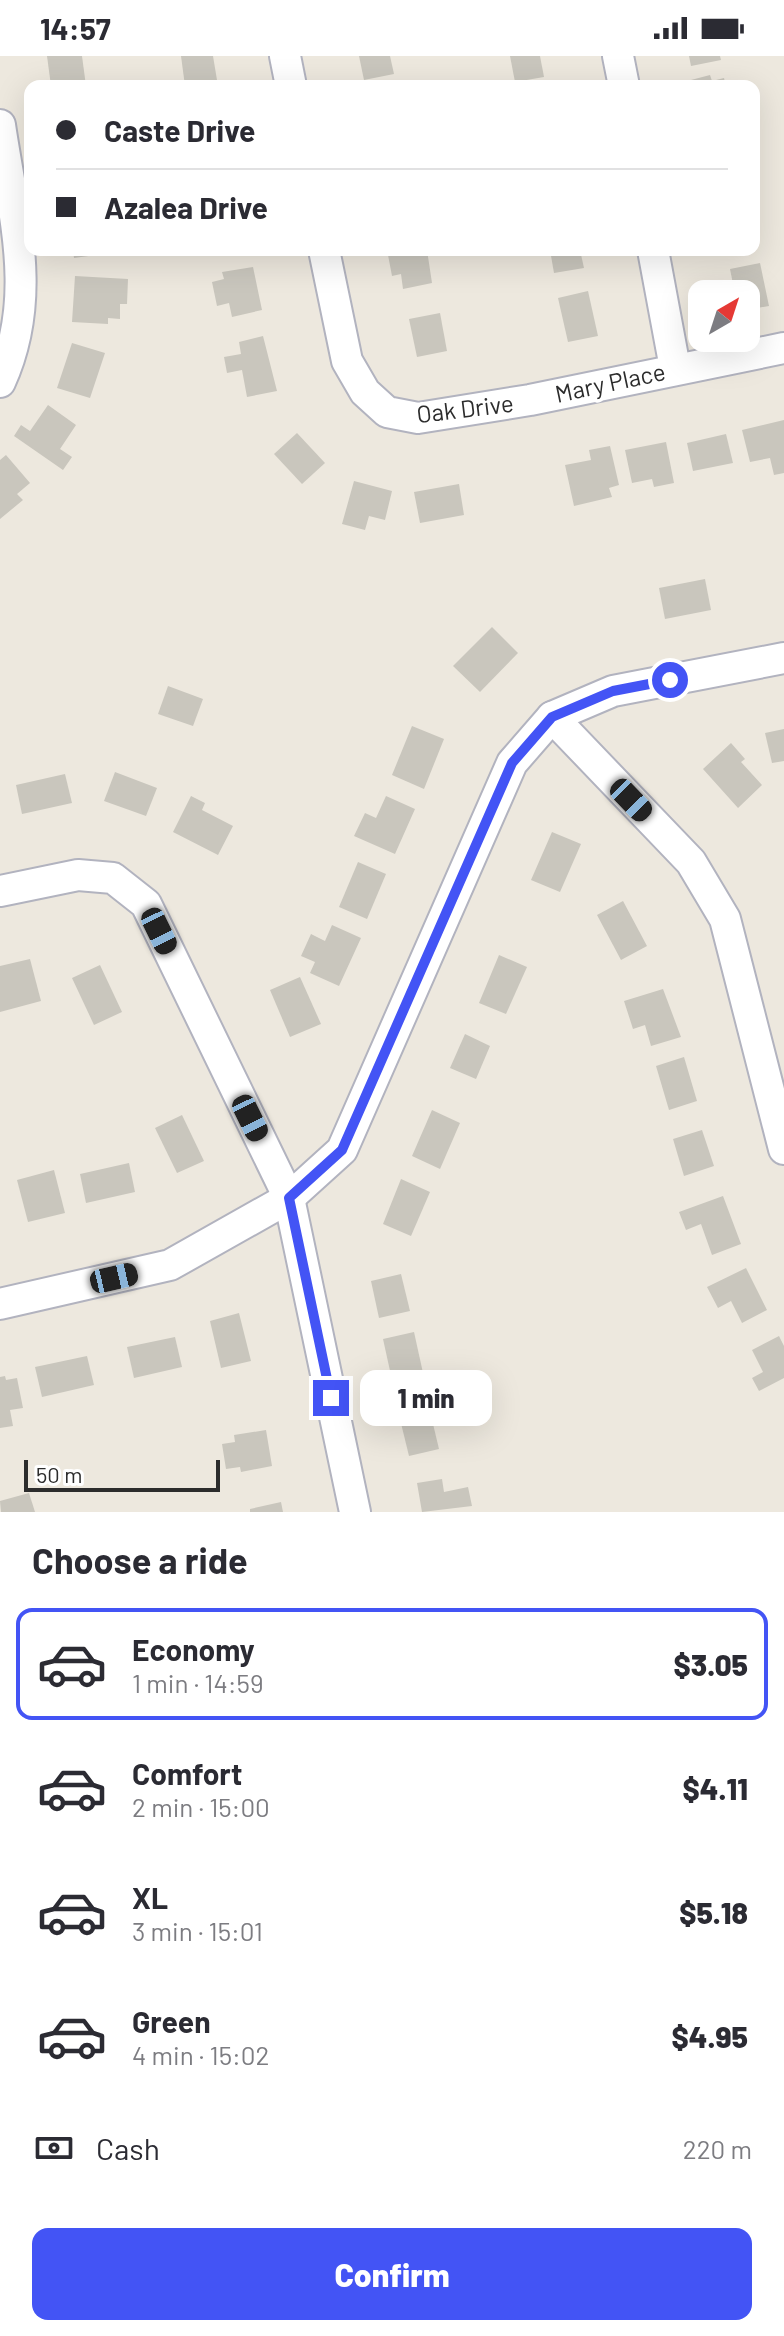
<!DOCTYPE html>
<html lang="en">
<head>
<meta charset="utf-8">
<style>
  :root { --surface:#fff; --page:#f2f2f3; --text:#2b2b33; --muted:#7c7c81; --line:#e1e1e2; --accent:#4354f5 }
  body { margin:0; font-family:Barlow,sans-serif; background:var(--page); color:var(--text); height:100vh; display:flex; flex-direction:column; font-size:30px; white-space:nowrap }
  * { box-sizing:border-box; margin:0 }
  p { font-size:26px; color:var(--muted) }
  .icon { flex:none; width:44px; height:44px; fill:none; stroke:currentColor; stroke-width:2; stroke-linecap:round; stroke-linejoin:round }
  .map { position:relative; height:1456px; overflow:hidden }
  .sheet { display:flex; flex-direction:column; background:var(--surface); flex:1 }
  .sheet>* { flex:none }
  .guide { position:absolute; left:24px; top:24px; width:736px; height:176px; border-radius:16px; box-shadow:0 8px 32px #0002; display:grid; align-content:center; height:176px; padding:0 32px; background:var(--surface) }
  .needle { width:52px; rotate:39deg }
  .controls { position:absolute; left:688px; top:224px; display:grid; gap:16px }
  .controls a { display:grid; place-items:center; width:72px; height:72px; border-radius:16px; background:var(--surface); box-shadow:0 8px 32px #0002; font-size:40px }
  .scale { position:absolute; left:24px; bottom:20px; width:196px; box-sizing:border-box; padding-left:8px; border:4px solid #2c2c2c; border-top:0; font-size:22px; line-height:28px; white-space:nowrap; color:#2c2c2c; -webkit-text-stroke:6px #fff; paint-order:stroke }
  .end { position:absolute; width:36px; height:36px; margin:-18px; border:10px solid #4354f5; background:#fff; box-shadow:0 0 0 4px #fff }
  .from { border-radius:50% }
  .bubble { position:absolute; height:56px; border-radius:16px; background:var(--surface); box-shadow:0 8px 32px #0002; font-size:26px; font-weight:800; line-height:56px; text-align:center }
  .car { position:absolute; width:24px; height:48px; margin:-24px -12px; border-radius:10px; box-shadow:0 0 6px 2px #0007; background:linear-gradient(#222 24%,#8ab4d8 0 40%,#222 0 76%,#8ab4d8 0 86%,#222 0) }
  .guide b { display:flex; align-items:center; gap:28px; height:76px; font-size:30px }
  .guide b+b { border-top:2px solid var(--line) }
  .guide i { width:20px; height:20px; background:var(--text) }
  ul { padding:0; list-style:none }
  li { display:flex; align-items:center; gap:24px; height:112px; margin:0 16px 12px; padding:0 16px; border:4px solid transparent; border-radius:16px }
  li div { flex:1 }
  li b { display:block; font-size:30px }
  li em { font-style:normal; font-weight:800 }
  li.active { border-color:var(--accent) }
  li>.icon { width:72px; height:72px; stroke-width:1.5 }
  h2 { padding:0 32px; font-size:36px; line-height:96px }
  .pay { display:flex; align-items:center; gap:20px; height:88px; padding:0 32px; font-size:30px }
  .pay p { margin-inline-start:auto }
  .button { display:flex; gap:16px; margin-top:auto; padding:16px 32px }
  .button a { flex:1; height:92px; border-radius:16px; background:var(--accent); color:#fff; font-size:32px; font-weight:800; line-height:92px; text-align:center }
  .status { display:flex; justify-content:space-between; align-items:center; height:56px; padding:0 40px; background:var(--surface); direction:ltr }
  .status svg { height:22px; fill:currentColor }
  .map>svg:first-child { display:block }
</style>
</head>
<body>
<div class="status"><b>14:57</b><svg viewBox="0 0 49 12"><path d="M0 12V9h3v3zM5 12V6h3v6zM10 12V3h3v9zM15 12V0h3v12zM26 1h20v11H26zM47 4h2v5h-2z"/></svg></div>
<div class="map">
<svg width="784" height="1456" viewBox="0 0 784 1456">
  <rect width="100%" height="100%" fill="#ede8de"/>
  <g fill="#c9c6bd">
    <path d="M 47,0 L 82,0 L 86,30 L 51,30 Z"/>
    <path d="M 181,0 L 213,0 L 218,30 L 185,30 Z"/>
    <path d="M 359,0 L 390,0 L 394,18 L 364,24 Z"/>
    <path d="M 510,0 L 540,0 L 544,21 L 515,26 Z"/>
    <path d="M 689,0 L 720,0 L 721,4 L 691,10 Z"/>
    <path d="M 710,19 L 712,25 L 724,22 L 726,30 L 693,30 L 691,24 Z"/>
    <path d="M 73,194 L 117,194 L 117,196 L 74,202 Z"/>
    <path d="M 415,194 L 427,194 L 432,227 L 403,233 L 401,218 L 392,220 L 388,199 Z"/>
    <path d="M 550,194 L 580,194 L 584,212 L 554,217 Z"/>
    <path d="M 760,207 L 769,250 L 746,254 L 746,238 L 735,238 L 730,213 Z"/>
    <path d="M 253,211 L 262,254 L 232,261 L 229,247 L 217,250 L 212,226 L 224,223 L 222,216 Z"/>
    <path d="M 75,220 L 128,223 L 127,248 L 120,248 L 120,263 L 108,262 L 108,268 L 72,266 Z"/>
    <path d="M 588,235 L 598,280 L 568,286 L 558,242 Z"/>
    <path d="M 440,257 L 447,295 L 417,301 L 409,263 Z"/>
    <path d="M 263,280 L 277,335 L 247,341 L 242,314 L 227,317 L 224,301 L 241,298 L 239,286 Z"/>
    <path d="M 72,287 L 105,297 L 90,342 L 57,332 Z"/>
    <path d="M 48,349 L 76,369 L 60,393 L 72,401 L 63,414 L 14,380 L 21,369 L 30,375 Z"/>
    <path d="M 784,364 L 784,417 L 774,419 L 770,402 L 750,406 L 742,374 Z"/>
    <path d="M 297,377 L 325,407 L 302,428 L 274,398 Z"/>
    <path d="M 726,378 L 733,407 L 693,415 L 687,387 Z"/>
    <path d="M 666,386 L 674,427 L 654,431 L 652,423 L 632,427 L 625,394 Z"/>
    <path d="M 610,390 L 619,429 L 609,432 L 612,441 L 574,450 L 565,409 L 591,404 L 589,394 Z"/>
    <path d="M 6,399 L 30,427 L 17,438 L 23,444 L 0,463 L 0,404 Z"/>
    <path d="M 354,425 L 392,435 L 385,464 L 369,460 L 365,474 L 342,468 Z"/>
    <path d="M 459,428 L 464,459 L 420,467 L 414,436 Z"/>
    <path d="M 705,523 L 711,554 L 665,563 L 659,532 Z"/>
    <path d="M 492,571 L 518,597 L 480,636 L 453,610 Z"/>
    <path d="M 168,630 L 203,643 L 193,670 L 158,658 Z"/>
    <path d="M 412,670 L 444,683 L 424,733 L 392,719 Z"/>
    <path d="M 784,673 L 784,705 L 772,707 L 765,677 Z"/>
    <path d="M 731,687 L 745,703 L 741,706 L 762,729 L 738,752 L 703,713 Z"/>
    <path d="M 115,716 L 157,732 L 146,760 L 104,745 Z"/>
    <path d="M 65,718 L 72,747 L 22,758 L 16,729 Z"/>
    <path d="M 191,740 L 205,747 L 202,754 L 233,770 L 218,799 L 173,776 Z"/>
    <path d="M 386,740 L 415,753 L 395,798 L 354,780 L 365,757 L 376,762 Z"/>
    <path d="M 552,776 L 581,788 L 560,836 L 531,824 Z"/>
    <path d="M 358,806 L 386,818 L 367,863 L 339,851 Z"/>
    <path d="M 623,845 L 647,890 L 621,904 L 597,859 Z"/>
    <path d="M 332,869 L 361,882 L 339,930 L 310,917 L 315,906 L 301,900 L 311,878 L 325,885 Z"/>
    <path d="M 499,899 L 527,911 L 506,958 L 479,947 Z"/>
    <path d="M 30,903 L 41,945 L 0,956 L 0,910 Z"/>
    <path d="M 100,909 L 122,956 L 94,969 L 72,922 Z"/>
    <path d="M 300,921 L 321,968 L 290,981 L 270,934 Z"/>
    <path d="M 663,933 L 681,981 L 651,990 L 645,969 L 633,973 L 624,945 Z"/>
    <path d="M 465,978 L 490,990 L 476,1023 L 450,1012 Z"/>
    <path d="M 684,1001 L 697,1045 L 669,1054 L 656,1010 Z"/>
    <path d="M 432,1054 L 460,1067 L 440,1113 L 412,1100 Z"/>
    <path d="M 182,1059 L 204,1105 L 177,1117 L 155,1072 Z"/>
    <path d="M 702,1074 L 714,1110 L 684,1120 L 673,1083 Z"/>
    <path d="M 129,1107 L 135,1136 L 86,1147 L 80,1118 Z"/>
    <path d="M 54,1114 L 65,1157 L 28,1166 L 17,1124 Z"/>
    <path d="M 401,1123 L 430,1136 L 411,1180 L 383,1168 Z"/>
    <path d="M 723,1140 L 741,1188 L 712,1199 L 701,1168 L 686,1174 L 679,1156 Z"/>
    <path d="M 746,1212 L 767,1254 L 742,1267 L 731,1245 L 718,1252 L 707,1231 Z"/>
    <path d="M 401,1218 L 410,1255 L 379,1262 L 371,1225 Z"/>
    <path d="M 239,1257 L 251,1305 L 221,1312 L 210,1265 Z"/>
    <path d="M 414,1276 L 425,1326 L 394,1333 L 383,1283 Z"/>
    <path d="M 779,1280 L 784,1290 L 784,1322 L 759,1335 L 752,1322 L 763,1316 L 752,1294 Z"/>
    <path d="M 175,1281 L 182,1311 L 134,1322 L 127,1291 Z"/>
    <path d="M 87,1300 L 94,1329 L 42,1341 L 35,1311 Z"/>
    <path d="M 5,1320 L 6,1324 L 17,1322 L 23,1352 L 10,1354 L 13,1370 L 0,1372 L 0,1321 Z"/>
    <path d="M 428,1347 L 439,1393 L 409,1400 L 398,1355 Z"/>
    <path d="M 266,1374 L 272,1410 L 241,1416 L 240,1411 L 226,1413 L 222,1388 L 235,1386 L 234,1379 Z"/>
    <path d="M 442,1423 L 444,1436 L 468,1431 L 472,1450 L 422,1456 L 417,1427 Z"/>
    <path d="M 29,1437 L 35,1456 L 1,1456 L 0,1445 Z"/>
    <path d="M 281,1446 L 283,1456 L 250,1456 L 250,1453 Z"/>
  </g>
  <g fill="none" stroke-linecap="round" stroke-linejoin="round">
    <g stroke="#b2b3bf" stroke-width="34">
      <g id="minor">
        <path d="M 285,0 L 291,30"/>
        <path d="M 618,0 L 624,30"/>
        <path d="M 0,69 C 13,158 39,241 0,326"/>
        <path d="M 324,194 L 347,305 L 365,336 L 387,356 L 418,362 L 530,344 L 784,292"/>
        <path d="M 653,194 L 675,312"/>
        <path d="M 552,661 L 691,806 L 725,863 L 784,1093"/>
        <path d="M 0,835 L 78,819 L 113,822 L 146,848 L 289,1142 L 355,1456"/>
        <path d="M 0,1248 L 170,1209 L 289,1142 L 342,1094 L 512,707 L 552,661 L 613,635 L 784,602"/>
      </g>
    </g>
    <use href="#minor" stroke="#fff" stroke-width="30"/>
  </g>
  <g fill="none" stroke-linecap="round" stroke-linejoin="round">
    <path stroke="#4354f5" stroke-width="10" d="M 331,1342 L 289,1142 L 342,1094 L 512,707 L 552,661 L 613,635 L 670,624"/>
  </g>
  <g text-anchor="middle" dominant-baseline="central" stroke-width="7" stroke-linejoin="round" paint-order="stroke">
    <g font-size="24" fill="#2c2c2c" stroke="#fff">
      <text transform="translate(610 326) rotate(-12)">Mary Place</text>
      <text transform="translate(465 352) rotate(-7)">Oak Drive</text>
    </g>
  </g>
</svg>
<div class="controls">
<a><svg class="needle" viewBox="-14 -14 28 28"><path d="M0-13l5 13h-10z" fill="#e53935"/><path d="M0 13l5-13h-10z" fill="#7c7c81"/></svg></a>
</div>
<div class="scale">50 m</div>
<i class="end from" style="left:670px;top:624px"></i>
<i class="end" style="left:331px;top:1342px"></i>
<div class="bubble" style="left:360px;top:1314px;width:132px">1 min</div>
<i class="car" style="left:631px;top:744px;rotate:136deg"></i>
<i class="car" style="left:159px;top:875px;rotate:154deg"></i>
<i class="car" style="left:250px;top:1062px;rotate:154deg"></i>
<i class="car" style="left:114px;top:1222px;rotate:77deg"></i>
<div class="guide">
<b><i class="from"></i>Caste Drive</b>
<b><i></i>Azalea Drive</b>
</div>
</div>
<section class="sheet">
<h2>Choose a ride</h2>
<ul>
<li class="active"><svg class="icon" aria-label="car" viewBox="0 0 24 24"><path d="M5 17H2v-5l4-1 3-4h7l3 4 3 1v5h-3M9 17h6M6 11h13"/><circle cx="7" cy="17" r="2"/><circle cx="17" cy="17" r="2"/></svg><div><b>Economy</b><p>1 min · 14:59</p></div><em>$3.05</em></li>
<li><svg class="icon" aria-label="car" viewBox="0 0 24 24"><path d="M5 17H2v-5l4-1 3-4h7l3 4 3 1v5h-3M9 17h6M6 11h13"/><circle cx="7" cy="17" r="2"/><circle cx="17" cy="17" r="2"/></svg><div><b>Comfort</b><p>2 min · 15:00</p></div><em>$4.11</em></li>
<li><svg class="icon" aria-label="car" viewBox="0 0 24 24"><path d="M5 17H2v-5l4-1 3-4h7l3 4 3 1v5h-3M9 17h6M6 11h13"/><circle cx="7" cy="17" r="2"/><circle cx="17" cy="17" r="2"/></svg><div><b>XL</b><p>3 min · 15:01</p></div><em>$5.18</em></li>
<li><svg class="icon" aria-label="car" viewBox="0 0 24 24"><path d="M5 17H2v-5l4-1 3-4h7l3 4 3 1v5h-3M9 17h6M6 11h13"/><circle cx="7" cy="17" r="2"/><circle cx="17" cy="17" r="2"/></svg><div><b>Green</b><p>4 min · 15:02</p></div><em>$4.95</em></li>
</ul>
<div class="pay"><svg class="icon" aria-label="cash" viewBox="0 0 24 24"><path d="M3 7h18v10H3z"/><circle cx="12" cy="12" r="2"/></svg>Cash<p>220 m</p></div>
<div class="button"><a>Confirm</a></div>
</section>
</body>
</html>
